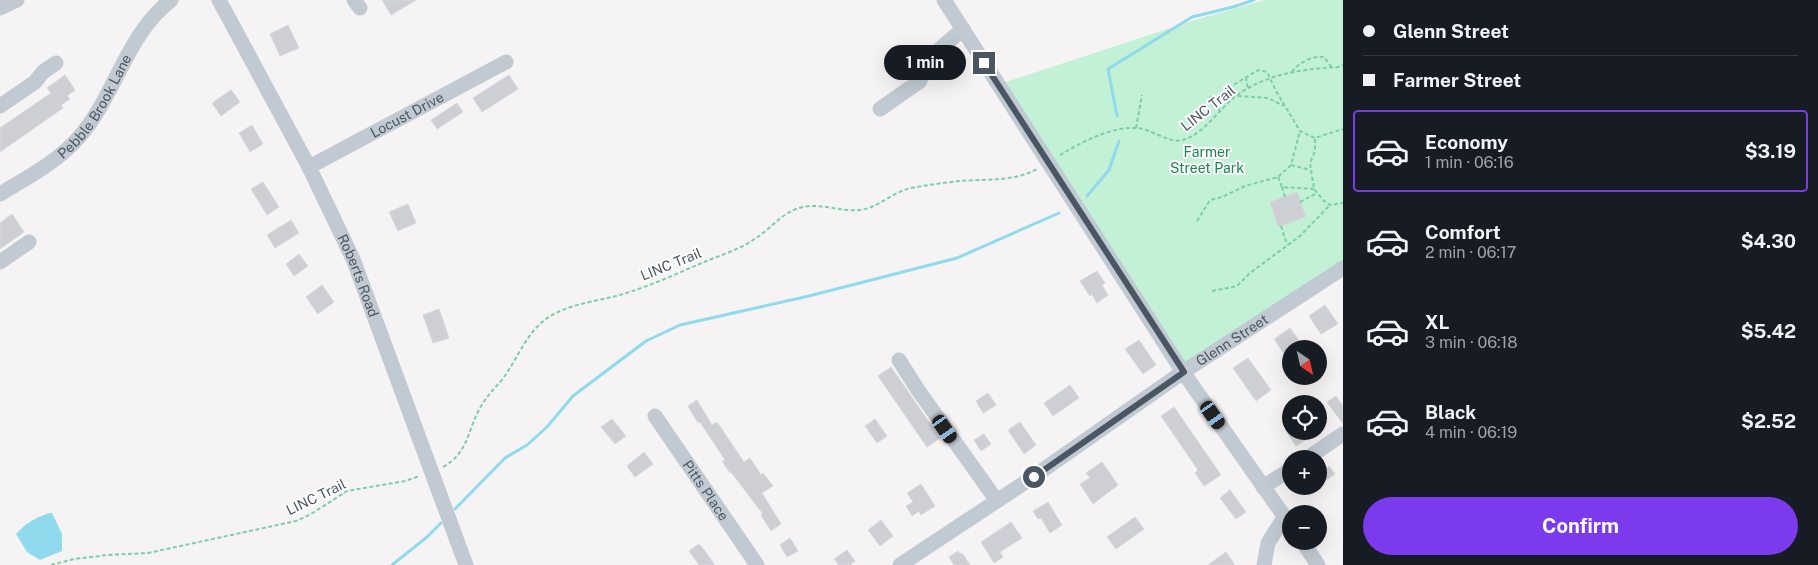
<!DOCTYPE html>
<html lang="en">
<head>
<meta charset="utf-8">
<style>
  :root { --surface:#171b24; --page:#20242c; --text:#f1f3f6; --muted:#9ea1a6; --line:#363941; --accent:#7c3aed }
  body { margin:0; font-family:"Public Sans",sans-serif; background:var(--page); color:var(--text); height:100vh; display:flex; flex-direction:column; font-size:19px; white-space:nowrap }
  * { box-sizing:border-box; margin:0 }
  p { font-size:16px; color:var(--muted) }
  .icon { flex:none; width:28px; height:28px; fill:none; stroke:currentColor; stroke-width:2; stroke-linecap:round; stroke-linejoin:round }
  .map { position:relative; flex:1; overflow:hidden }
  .side { display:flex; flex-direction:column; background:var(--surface); width:475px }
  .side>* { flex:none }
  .hud { display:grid; align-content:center; height:110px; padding:0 20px; background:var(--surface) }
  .needle { width:32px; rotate:146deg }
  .fabs { position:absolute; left:1282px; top:340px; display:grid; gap:10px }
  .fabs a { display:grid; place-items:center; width:45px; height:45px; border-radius:50%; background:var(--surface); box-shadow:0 5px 20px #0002; font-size:25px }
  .end { position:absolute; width:22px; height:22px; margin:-11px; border:6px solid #4a5661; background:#fff; box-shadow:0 0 0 2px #fff }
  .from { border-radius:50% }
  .bubble { position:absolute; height:35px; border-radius:18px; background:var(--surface); box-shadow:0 5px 20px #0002; font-size:16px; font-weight:700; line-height:35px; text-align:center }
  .car { position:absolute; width:15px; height:30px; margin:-15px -8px; border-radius:6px; box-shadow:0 0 4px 1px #0007; background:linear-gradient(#222 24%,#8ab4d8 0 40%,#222 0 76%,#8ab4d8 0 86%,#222 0) }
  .hud b { display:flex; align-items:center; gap:18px; height:48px; font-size:19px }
  .hud b+b { border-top:1px solid var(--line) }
  .hud i { width:12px; height:12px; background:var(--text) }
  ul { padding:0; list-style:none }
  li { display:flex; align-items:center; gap:15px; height:82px; margin:0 10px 8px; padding:0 10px; border:2px solid transparent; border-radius:5px }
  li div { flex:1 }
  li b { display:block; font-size:19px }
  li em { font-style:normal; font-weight:700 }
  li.on { border-color:var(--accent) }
  li>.icon { width:45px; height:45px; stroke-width:1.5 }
  .primary-button { display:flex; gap:10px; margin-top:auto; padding:10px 20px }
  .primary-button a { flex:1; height:58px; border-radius:30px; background:var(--accent); color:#fff; font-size:20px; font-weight:700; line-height:58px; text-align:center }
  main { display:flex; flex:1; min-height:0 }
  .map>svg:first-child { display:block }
</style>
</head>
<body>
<main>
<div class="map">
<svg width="1343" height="565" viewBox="0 0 1343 565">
  <rect width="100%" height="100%" fill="#f5f3f3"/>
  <path fill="#c3f1d5" d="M 1265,0 L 1343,0 L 1343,264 L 1186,375 L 994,86 L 1195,20 Z"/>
  <path fill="#90daee" d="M 49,513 L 52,513 L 62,534 L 62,551 L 40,560 L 27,552 L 16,534 C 26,523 35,518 49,513 Z"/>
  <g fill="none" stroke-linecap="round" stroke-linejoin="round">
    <g stroke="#90daee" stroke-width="3">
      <path d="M 1117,116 L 1108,69 L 1192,17 L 1233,7 L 1254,0"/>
      <path d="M 1087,196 L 1109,170 L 1119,141"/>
      <path d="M 455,509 L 505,458 L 527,445 L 547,427 L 573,396 L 646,341 L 680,325 L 809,296 L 957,258 L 1059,213"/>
      <path d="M 392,565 L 427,537 L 441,523"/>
    </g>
  </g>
  <g fill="#cdcfd5" stroke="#d7d9de">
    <path d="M 382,0 L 416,0 L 391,15 Z"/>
    <path d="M 288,25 L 299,48 L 280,56 L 270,34 Z"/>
    <path d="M 65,75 L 75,90 L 67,96 L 70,99 L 61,105 L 63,108 L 0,152 L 0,128 L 51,93 L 47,88 Z"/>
    <path d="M 509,75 L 518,89 L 482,112 L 473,98 Z"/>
    <path d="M 231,90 L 240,102 L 221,116 L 212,103 Z"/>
    <path d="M 457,103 L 463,112 L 437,129 L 431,120 Z"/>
    <path d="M 252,125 L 263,144 L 250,152 L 239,133 Z"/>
    <path d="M 263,182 L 279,207 L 267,215 L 251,189 Z"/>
    <path d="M 1297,192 L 1306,217 L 1278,227 L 1270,202 Z"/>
    <path d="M 408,204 L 416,223 L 398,231 L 389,212 Z"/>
    <path d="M 12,214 L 24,232 L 0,249 L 0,223 Z"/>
    <path d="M 291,220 L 299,233 L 275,248 L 267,235 Z"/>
    <path d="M 299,254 L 308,266 L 294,276 L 286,264 Z"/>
    <path d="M 1097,271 L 1105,283 L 1102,285 L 1108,295 L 1097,303 L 1092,294 L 1090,296 L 1080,281 Z"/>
    <path d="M 322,285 L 334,302 L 318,314 L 306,297 Z"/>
    <path d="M 1325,305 L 1338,324 L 1321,334 L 1309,316 Z"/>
    <path d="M 439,309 L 449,338 L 433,343 L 423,315 Z"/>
    <path d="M 1290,328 L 1305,349 L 1291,349 L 1291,364 L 1274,339 Z"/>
    <path d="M 1139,340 L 1156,365 L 1143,374 L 1125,349 Z"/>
    <path d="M 1248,358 L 1271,390 L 1256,401 L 1233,368 Z"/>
    <path d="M 891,367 L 940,438 L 927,447 L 878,376 Z"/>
    <path d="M 1070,385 L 1079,398 L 1053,416 L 1044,403 Z"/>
    <path d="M 988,393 L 996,405 L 983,413 L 976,401 Z"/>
    <path d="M 1336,396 L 1343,406 L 1343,424 L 1327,402 Z"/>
    <path d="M 697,400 L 712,425 L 717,422 L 744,462 L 750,458 L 761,475 L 763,473 L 773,486 L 762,493 L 781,524 L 771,531 L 761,515 L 763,514 L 731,472 L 730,473 L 722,461 L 725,460 L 700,422 L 698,423 L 688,406 Z"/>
    <path d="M 1174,407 L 1221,475 L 1204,486 L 1195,473 L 1198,470 L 1161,416 Z"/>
    <path d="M 612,419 L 626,436 L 615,444 L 601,427 Z"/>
    <path d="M 875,419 L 887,436 L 877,443 L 865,426 Z"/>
    <path d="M 1020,422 L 1036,445 L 1024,454 L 1008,430 Z"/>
    <path d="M 1286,431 L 1319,431 L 1296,446 Z"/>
    <path d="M 984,434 L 991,444 L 981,451 L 974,440 Z"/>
    <path d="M 644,452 L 653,464 L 635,477 L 627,466 Z"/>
    <path d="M 1102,462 L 1118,485 L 1093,504 L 1080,484 L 1090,478 L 1086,473 Z"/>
    <path d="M 1329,466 L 1335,474 L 1319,485 L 1319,473 Z"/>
    <path d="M 921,484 L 935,506 L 921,515 L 919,511 L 912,516 L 906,506 L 913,502 L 907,493 Z"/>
    <path d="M 1230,490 L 1246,512 L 1236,519 L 1220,498 Z"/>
    <path d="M 1048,502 L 1062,525 L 1050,533 L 1041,518 L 1038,519 L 1033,511 Z"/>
    <path d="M 1135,517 L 1144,529 L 1116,549 L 1107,537 Z"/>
    <path d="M 881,520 L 893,536 L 880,546 L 868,530 Z"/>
    <path d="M 1011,522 L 1022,538 L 1000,552 L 1003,557 L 994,563 L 981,542 Z"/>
    <path d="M 790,538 L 798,551 L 787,557 L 780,545 Z"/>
    <path d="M 699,544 L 705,551 L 715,565 L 699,565 L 689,551 Z"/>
    <path d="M 847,550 L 855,561 L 850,565 L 839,565 L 834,559 Z"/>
    <path d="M 958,551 L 960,554 L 962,553 L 970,565 L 954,565 L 949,557 Z"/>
    <path d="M 1226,552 L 1235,565 L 1208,565 Z"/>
  </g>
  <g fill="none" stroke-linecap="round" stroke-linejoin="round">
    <g stroke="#7ad0a6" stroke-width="2" stroke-dasharray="4 2.5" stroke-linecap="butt">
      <path d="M 1292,72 C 1298,63 1313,55 1324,57 L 1332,68"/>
      <path d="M 1246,77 L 1248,89"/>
      <path d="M 1210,96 L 1220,111"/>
      <path d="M 1238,96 L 1268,98 L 1284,106"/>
      <path d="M 1232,99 L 1227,89 L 1258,70 L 1267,72 L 1276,91 L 1300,131 L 1315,138 L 1343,129"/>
      <path d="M 1136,128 L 1142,95"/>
      <path d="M 1315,139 L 1315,151 L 1310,163 L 1314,189 L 1324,201 L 1330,205 L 1343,203"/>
      <path d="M 1060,155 C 1082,142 1110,127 1135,128 C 1151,128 1168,144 1183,140 C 1205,133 1219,109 1236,96 C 1265,74 1303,69 1338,67 L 1343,65"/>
      <path d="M 1291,165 L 1310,170"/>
      <path d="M 1278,177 L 1282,187 L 1314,189"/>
      <path d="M 1282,187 L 1285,197"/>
      <path d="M 1300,202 L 1317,193"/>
      <path d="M 1197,221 L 1210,200 L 1222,197 L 1245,186 L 1278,177 L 1291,165 L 1300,131"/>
      <path d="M 1281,226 L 1285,239 L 1288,245"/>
      <path d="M 1212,291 L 1237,286 L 1250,273 L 1300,236 L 1330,205"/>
      <path d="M 443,467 C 469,452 467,431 480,408 C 486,397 493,390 501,381 C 519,358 527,328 554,314 C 573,304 596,301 616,296 C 646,288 676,274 704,262 C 721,255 741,249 756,238 C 772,228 783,211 803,207 C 822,203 841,212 859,210 C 877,209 892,192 911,188 C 927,185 943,183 959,181 C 984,179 1014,182 1037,169"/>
      <path d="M 51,565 L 74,559 L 107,555 L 148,553 L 296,521 L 311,514 L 347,491 L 405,481 L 420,476"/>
    </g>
    <g stroke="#c1cad2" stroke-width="15">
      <path id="s1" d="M 219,0 L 309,167 L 353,259 L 466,565"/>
      <path d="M 354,0 L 360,8"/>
      <path d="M 944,0 L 1183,372 L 1291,526"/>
      <path d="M 0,8 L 17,0"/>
      <path d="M 0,106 L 35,82 L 43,72 L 56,63"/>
      <path d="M 880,109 L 920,81 L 924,69 L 933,55 L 963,29"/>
      <path id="s2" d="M 309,167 L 506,62"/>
      <path id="s3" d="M 0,194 C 28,177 59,161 80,136 C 116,94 126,35 171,0"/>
      <path d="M 0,262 L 29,242"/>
      <path d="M 899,360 L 918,390 L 997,501"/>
      <path id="s4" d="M 655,416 L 757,565"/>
      <path d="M 1306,459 L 1343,434"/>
      <path d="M 1263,487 L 1291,469"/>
      <path d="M 1302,541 L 1318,565"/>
      <path id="s5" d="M 900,565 L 1033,477 L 1183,372 L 1343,268"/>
      <path d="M 1264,565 L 1268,543 L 1285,516"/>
    </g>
  </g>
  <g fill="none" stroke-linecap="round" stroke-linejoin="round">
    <path stroke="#4a5661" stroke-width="6" d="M 984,63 L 1184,372 L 1034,477"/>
  </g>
  <g text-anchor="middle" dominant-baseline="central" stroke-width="4" stroke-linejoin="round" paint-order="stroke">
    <g font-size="14" fill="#4a5661" stroke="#fff">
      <text stroke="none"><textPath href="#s3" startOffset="132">Pebble Brook Lane</textPath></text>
      <text transform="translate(1208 108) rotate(-38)">LINC Trail</text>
      <text stroke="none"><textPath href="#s2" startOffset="111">Locust Drive</textPath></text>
      <text transform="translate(671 264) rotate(-22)">LINC Trail</text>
      <text stroke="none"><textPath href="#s1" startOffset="309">Roberts Road</textPath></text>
      <text stroke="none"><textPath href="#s5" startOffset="401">Glenn Street</textPath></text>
      <text stroke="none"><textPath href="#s4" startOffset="90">Pitts Place</textPath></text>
      <text transform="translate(316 497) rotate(-26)">LINC Trail</text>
    </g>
    <g font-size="14" fill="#17864f" stroke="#fff">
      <text x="1207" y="152">Farmer<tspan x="1207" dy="16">Street Park</tspan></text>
    </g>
  </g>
</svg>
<div class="fabs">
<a><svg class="needle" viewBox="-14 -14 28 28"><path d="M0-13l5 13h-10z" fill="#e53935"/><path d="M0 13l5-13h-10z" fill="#9ea1a6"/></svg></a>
<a><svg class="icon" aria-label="locate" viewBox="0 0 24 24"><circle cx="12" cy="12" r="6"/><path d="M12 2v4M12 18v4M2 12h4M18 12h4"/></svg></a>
<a>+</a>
<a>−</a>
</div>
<i class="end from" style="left:1034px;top:477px"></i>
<i class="end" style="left:984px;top:63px"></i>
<div class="bubble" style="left:884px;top:45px;width:82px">1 min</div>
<i class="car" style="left:1213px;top:415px;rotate:145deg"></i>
<i class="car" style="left:945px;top:429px;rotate:145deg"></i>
</div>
<section class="side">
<div class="hud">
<b><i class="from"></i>Glenn Street</b>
<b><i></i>Farmer Street</b>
</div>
<ul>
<li class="on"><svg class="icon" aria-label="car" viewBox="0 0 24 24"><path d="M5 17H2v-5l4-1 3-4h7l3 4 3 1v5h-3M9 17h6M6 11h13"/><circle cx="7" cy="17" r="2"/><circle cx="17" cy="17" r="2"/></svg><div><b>Economy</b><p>1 min · 06:16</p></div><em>$3.19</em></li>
<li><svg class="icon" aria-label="car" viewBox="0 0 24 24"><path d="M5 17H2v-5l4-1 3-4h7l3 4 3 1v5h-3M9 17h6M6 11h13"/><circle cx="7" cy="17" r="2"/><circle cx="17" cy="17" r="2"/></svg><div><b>Comfort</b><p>2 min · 06:17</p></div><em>$4.30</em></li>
<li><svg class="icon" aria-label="car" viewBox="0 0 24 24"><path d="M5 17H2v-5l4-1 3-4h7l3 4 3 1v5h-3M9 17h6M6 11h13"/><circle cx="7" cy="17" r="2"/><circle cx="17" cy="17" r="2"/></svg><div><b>XL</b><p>3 min · 06:18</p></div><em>$5.42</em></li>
<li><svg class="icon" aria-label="car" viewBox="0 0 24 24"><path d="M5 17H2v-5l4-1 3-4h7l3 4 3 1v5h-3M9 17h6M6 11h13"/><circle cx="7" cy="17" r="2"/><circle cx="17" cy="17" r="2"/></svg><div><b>Black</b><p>4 min · 06:19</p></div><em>$2.52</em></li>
</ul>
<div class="primary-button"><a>Confirm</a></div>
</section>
</main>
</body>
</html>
